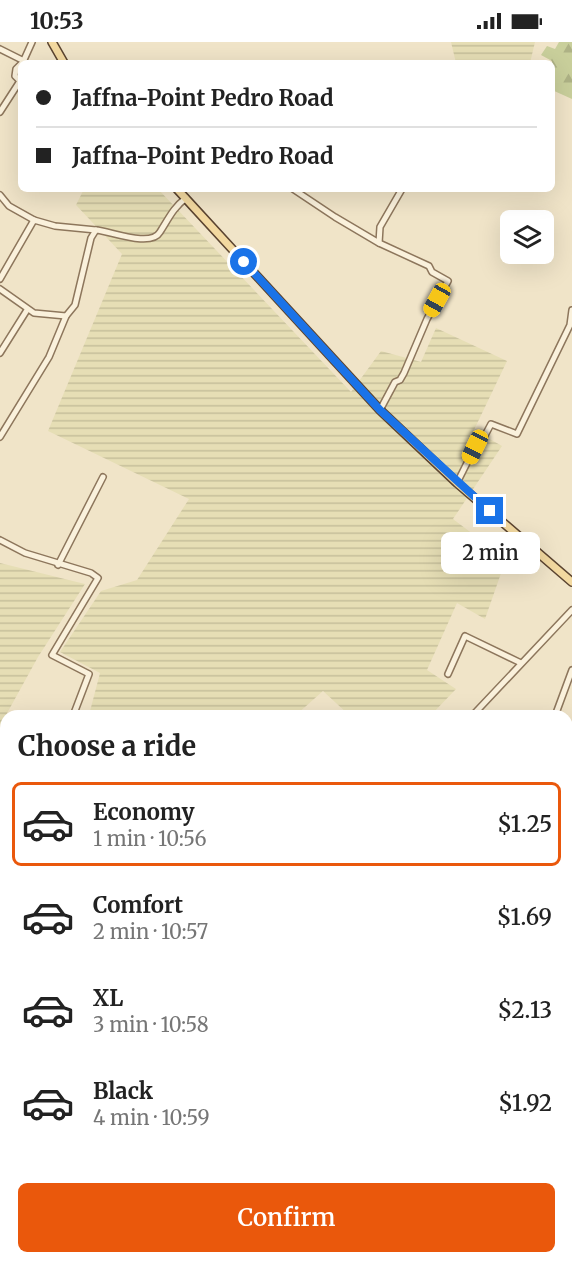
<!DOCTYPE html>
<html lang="en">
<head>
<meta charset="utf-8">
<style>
  :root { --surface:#fff; --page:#f6f6f6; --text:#222; --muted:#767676; --line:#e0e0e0; --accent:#ea580c }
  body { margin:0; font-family:Merriweather,serif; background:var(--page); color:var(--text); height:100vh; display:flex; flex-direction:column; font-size:22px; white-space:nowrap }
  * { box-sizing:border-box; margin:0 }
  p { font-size:20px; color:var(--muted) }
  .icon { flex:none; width:33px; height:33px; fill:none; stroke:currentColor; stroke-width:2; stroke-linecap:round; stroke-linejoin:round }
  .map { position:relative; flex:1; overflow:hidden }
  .details { position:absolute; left:0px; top:668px; width:573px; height:554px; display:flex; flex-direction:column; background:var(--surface); border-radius:18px 18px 0 0; box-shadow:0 6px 24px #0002 }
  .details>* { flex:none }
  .banner { position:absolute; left:18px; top:18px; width:537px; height:132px; border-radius:9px; box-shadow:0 6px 24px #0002; display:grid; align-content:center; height:132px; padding:0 18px; background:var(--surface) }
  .fabs { position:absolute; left:500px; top:168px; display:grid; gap:12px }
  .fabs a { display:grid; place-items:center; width:54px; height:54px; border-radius:9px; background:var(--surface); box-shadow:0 6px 24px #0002; font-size:30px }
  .end { position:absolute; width:27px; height:27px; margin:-14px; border:8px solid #1a73e8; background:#fff; box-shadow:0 0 0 3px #fff }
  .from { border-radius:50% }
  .bubble { position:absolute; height:42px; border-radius:9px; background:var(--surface); box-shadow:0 6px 24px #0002; font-size:20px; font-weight:600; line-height:42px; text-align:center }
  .car { position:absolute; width:18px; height:36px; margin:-18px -9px; border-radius:8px; box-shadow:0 0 4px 2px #0007; background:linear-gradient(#f5c518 24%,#345 0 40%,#f5c518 0 76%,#345 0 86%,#f5c518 0) }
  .banner b { display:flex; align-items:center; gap:21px; height:57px; font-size:22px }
  .banner b+b { border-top:2px solid var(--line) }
  .banner i { width:15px; height:15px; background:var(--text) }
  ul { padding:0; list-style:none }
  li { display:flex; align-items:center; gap:18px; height:84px; margin:0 12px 9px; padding:0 6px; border:3px solid transparent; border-radius:9px }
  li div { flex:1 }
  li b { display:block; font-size:22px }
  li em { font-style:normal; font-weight:600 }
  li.current { border-color:var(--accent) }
  li>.icon { width:54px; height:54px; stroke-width:1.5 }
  h2 { padding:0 18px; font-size:27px; line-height:72px }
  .button { display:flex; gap:12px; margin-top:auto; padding:12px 18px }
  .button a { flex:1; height:69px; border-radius:9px; background:var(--accent); color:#fff; font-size:24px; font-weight:600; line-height:69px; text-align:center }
  .status { display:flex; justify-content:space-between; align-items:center; height:42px; padding:0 30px; background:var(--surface); direction:ltr }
  .status svg { height:16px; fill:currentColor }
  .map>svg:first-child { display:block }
</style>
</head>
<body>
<div class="status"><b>10:53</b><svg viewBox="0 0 49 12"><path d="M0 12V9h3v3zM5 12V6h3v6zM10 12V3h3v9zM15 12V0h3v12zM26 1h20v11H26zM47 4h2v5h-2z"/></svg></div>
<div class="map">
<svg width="572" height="1220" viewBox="0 0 572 1220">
  <defs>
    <pattern id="farmland-rules" width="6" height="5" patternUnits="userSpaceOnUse" patternTransform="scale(1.5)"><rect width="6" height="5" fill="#e6deb5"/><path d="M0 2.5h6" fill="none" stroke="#c6bf9b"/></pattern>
    <pattern id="forest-firs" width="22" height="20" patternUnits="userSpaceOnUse" patternTransform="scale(1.5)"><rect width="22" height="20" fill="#c9cf9b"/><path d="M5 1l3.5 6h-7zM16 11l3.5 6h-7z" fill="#aeb285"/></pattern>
  </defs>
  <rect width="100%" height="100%" fill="#f0e4c8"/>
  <g fill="url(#farmland-rules)">
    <path d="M 451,0 L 535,0 L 530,21 L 456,21 Z"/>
    <path d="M 84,147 L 158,147 L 351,350 L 381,309 L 421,320 L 436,286 L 507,319 L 474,388 L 502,404 L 453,477 L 506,517 L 485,577 L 457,561 L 427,628 L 456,647 L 431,673 L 349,673 L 323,649 L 296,673 L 89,673 L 100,631 L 60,610 L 101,549 L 137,538 L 189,457 L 48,389 L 122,212 L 76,163 Z"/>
    <path d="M 0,521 L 85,542 L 38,615 L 0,684 Z"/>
    <path d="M 6,759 L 6,1161 L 0,1158 L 0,777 Z"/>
    <path d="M 572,790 L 572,895 L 567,891 L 567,801 Z"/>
    <path d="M 49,1215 L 95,1215 L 93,1220 L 47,1220 Z"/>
  </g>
  <path fill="url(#forest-firs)" d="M 559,0 L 572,0 L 572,57 L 552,48 L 552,19 L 541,13 L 547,4 L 555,7 Z"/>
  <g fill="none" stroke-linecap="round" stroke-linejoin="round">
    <g stroke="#8d765c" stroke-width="8">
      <g id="minor">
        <path d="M 0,7 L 24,19"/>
        <path d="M 23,20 L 32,0"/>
        <path d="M 0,70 L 20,39 L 15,34 L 16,27 L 21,22"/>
        <path d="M 293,147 L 335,175 L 379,201"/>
        <path d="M 0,153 L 9,164 L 34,178"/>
        <path d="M 0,237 L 34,178 L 55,184 L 96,188"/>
        <path d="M 0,247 L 34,271 L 66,274"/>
        <path d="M 0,311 L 27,268"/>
        <path d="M 380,368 L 395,340 L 400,338 L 404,331 L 427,277 L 448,239 L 432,230 L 429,224 L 379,201 L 380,185 L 402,147"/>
        <path d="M 0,395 L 49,315 L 66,274 L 75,263 L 91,196 L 96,188 C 110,189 151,206 160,190 C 169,176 173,166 186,156"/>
        <path d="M 457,441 L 475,405 L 482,399 L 491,382 L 517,392 L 570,283 L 572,268"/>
        <path d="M 0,498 L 25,511 L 91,531 L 98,536 L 52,613 L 89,632 L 73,674"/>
        <path d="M 58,523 L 103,435"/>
        <path d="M 448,632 L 465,594 L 521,621"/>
        <path d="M 472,674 L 572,568"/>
        <path d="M 555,674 L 572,628"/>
        <path d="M 567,723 L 572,725"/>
        <path d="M 0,791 L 6,794"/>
        <path d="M 567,1002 L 572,1006"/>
        <path d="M 567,1094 L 572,1083"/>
        <path d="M 0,1186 L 6,1180"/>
        <path d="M 130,1215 L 145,1220"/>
        <path d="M 0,1219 L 1,1220"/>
        <path d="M 163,1220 L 166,1215"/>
        <path d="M 193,1220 L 195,1215"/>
        <path d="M 409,1220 L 413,1215"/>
      </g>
    </g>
    <g stroke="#5b4430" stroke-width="10">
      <g id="major">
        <path d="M 52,0 L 64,21"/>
        <path d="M 177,147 L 380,368 L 457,441 L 572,540"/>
      </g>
    </g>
    <use href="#minor" stroke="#faf1dc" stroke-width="5"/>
    <use href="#major" stroke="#f3d9a0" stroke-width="7"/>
  </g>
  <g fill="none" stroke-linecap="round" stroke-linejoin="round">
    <path stroke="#1a73e8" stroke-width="8" d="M 244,220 L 380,368 L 490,469"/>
  </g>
</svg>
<div class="fabs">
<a><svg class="icon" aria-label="layers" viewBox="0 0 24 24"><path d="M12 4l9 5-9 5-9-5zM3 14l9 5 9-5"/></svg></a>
</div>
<i class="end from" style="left:244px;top:220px"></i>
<i class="end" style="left:490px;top:469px"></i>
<div class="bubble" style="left:441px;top:490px;width:99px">2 min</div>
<i class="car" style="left:437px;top:258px;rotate:209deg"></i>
<i class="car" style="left:475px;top:405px;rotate:206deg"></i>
<div class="banner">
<b><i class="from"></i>Jaffna-Point Pedro Road</b>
<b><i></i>Jaffna-Point Pedro Road</b>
</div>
<section class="details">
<h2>Choose a ride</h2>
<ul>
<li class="current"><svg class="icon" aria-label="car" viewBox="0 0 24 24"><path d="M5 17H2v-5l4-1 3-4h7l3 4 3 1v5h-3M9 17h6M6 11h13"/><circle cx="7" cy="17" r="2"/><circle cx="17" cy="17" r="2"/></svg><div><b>Economy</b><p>1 min · 10:56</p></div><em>$1.25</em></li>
<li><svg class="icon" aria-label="car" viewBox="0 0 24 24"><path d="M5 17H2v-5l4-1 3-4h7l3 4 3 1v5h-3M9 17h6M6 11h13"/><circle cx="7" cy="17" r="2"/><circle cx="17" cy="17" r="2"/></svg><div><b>Comfort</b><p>2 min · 10:57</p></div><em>$1.69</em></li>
<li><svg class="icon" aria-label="car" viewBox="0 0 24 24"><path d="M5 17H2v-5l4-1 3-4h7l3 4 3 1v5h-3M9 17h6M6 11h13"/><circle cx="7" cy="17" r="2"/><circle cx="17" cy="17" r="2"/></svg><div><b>XL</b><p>3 min · 10:58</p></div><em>$2.13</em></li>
<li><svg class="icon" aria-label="car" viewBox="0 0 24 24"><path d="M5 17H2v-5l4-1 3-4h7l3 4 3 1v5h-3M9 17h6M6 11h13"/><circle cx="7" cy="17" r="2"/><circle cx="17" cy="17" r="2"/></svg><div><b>Black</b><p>4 min · 10:59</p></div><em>$1.92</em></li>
</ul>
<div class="button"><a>Confirm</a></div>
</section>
</div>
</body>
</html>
